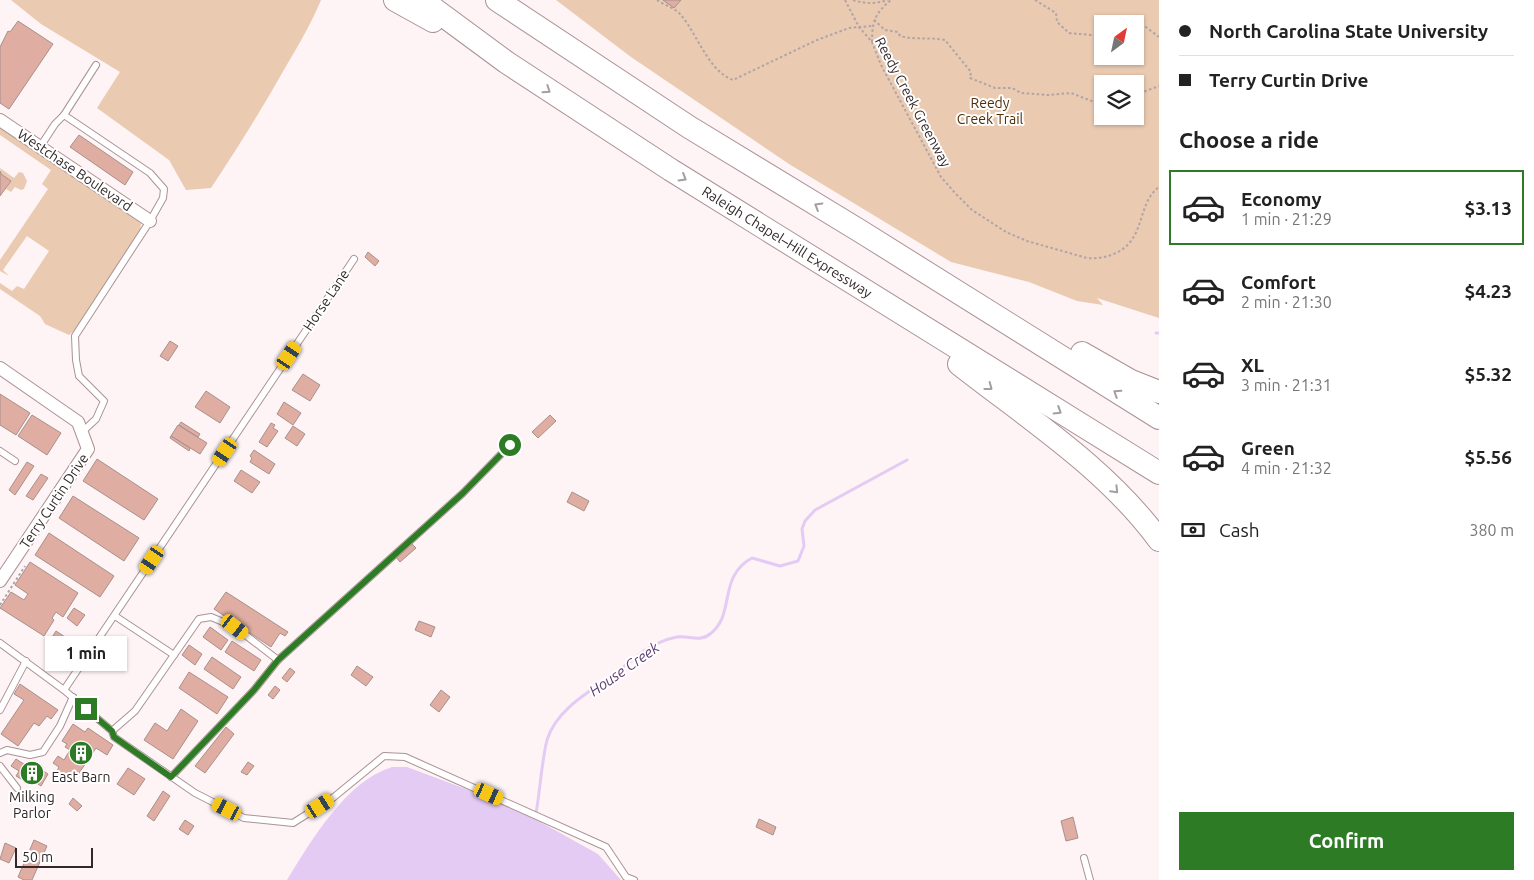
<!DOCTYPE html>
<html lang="en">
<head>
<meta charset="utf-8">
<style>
  :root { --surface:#fff; --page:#f2f2f2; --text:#222; --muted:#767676; --line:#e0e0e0; --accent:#2d7c25 }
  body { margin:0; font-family:Ubuntu,sans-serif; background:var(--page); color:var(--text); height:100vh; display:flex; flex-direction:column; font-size:19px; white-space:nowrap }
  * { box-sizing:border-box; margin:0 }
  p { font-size:16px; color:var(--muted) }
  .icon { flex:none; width:28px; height:28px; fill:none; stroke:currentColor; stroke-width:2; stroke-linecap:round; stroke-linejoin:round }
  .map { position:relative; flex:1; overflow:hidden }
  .panel { display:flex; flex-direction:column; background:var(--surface); width:375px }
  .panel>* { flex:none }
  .top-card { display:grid; align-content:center; height:110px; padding:0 20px; background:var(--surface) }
  .needle { width:32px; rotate:33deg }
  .buttons { position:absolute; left:1094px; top:15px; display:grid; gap:10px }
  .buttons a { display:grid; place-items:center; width:50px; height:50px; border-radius:0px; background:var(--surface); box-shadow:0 1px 4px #0004; font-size:25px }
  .scale { position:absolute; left:15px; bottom:12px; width:78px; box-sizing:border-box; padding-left:5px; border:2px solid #32282a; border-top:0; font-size:14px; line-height:18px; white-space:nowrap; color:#32282a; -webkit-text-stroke:4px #fff; paint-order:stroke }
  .end { position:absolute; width:22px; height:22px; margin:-11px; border:6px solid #2d7c25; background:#fff; box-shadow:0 0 0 2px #fff }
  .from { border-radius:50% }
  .bubble { position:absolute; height:35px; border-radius:0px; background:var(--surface); box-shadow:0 1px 4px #0004; font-size:16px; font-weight:700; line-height:35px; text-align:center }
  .car { position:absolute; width:15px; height:30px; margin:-15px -8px; border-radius:6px; box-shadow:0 0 4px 1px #0007; background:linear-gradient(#f5c518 24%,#345 0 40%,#f5c518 0 76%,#345 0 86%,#f5c518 0) }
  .top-card b { display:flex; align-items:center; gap:18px; height:48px; font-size:19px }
  .top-card b+b { border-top:1px solid var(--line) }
  .top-card i { width:12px; height:12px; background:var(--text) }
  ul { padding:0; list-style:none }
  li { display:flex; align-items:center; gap:15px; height:75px; margin:0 10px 8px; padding:0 10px; border:2px solid transparent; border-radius:0px }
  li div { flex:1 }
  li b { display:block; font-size:19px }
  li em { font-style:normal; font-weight:700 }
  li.selected { border-color:var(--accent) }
  li>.icon { width:45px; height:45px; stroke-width:1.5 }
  h2 { padding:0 20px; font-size:22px; line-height:60px }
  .pay { display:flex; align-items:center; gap:12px; height:55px; padding:0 20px; font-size:19px }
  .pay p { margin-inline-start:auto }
  .button { display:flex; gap:10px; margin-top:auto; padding:10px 20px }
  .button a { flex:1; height:58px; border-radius:0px; background:var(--accent); color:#fff; font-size:20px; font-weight:700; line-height:58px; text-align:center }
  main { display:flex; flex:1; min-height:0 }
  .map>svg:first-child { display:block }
</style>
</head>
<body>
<main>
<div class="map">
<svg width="1159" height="880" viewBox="0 0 1159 880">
  <rect width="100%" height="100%" fill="#fef3f5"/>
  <g fill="#eacab1" fill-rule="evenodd">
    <path d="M 11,0 L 321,0 C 311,24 298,46 285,68 C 262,109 237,149 211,188 L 186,190 L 169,160 L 97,108 L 120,72 L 41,24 Z"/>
    <path d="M 556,0 L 1159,0 L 1159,318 L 1097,298 L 1103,305 L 1077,301 L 1029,282 L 951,262 L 789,164 L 631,57 ZM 1102,24 L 1135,24 L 1135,56 L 1102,56 ZM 1102,84 L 1135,84 L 1135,116 L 1102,116 Z"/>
    <path d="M 0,125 L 138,220 L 141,224 L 140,231 L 76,329 L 69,335 L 45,324 L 40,316 L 0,289 L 0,283 L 12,291 L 17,286 L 24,289 L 49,251 L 27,236 L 3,270 L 9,276 L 0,271 L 0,260 L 48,189 L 42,184 L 51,170 L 0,135 Z"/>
    <path d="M 0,168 L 14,178 L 19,172 L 23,173 L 27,181 L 24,189 L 21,190 L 15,187 L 11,192 L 6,189 L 11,181 L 1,174 Z"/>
  </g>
  <path fill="#e4cbf4" d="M 392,767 L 407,767 L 482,795 L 535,819 L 598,854 L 621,880 L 287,880 C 311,841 346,781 392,767 Z"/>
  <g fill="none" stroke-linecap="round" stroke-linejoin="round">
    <g stroke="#e4cbf4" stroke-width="3">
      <path d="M 1156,333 L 1159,333"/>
      <path d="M 535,819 C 540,794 541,764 547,740 C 556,709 592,690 616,673 C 629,663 641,651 656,644 C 662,641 671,638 677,637 C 689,635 699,643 710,634 C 736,615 717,577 752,558 L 780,566 L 798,561 L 804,546 L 802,529 L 805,521 L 815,510 L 907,460"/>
    </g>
  </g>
  <g fill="#dfada1" stroke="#a8908b">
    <path d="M 663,0 L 681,0 L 674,8 Z"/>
    <path d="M 18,21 L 53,44 L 9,109 L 0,103 L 0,47 L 8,31 L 10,32 Z"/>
    <path d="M 79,135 L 133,172 L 125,185 L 70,147 Z"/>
    <path d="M 0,171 L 1,174 L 11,181 L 0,196 Z"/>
    <path d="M 368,252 L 379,261 L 375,266 L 365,257 Z"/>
    <path d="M 170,341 L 178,346 L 168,361 L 160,356 Z"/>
    <path d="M 303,374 L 320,385 L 310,401 L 292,390 Z"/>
    <path d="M 206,391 L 230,407 L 220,423 L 195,407 Z"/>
    <path d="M 0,394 L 30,413 L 16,435 L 0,425 Z"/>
    <path d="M 284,402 L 301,413 L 293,425 L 277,414 Z"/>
    <path d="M 32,415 L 61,433 L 47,455 L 18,436 Z"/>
    <path d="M 550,415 L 556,421 L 538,438 L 532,432 Z"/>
    <path d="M 181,422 L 200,434 L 198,437 L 179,425 Z"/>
    <path d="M 271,423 L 275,425 L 273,428 L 278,431 L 267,447 L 259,442 Z"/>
    <path d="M 178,425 L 207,443 L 200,454 L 171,436 Z"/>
    <path d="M 293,426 L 305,434 L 297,446 L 285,438 Z"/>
    <path d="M 171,436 L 190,448 L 189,451 L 170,438 Z"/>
    <path d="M 254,450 L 275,464 L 269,474 L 250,462 L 252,458 L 250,456 Z"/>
    <path d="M 97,459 L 158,499 L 144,520 L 83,481 Z"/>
    <path d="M 27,462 L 34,466 L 15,495 L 9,490 Z"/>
    <path d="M 241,470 L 260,482 L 252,493 L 234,481 Z"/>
    <path d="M 41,474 L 48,478 L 33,500 L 26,496 Z"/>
    <path d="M 572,492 L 589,501 L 584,511 L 567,502 Z"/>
    <path d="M 73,496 L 139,538 L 124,561 L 59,518 Z"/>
    <path d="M 49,533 L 114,576 L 100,597 L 35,555 Z"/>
    <path d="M 410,542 L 416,548 L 400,562 L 395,556 Z"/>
    <path d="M 30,562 L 78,593 L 63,617 L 56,612 L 52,618 L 54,620 L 44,636 L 0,608 L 11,592 L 24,600 L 28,594 L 15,585 Z"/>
    <path d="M 226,592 L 288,632 L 285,636 L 280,633 L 271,647 L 214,609 Z"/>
    <path d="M 74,608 L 85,615 L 77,626 L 67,618 Z"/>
    <path d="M 419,621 L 435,627 L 431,637 L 415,630 Z"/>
    <path d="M 210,627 L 228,640 L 221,650 L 203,637 Z"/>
    <path d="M 56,631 L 65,637 L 61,645 L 51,639 Z"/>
    <path d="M 232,641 L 261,660 L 254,671 L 225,652 Z"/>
    <path d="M 189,645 L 202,654 L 195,665 L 182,655 Z"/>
    <path d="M 212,657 L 241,677 L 233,689 L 204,669 Z"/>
    <path d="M 357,666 L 373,677 L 366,686 L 351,675 Z"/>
    <path d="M 290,668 L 295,672 L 287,682 L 282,678 Z"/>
    <path d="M 189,672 L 228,697 L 217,714 L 179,688 Z"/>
    <path d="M 20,684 L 58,710 L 51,719 L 47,716 L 39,726 L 34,723 L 18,746 L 1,734 L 24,700 L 14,694 Z"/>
    <path d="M 275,686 L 280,690 L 273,699 L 268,695 Z"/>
    <path d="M 441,690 L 450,697 L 439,712 L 430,705 Z"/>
    <path d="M 181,709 L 198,721 L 173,759 L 144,740 L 155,723 L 167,731 Z"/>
    <path d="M 73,724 L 85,732 L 88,728 L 113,745 L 107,755 L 96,748 L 73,782 L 57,771 L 59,767 L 53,763 L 58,756 L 64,760 L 70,750 L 65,747 L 67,744 L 62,741 Z"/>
    <path d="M 226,727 L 234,734 L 205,773 L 195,766 Z"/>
    <path d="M 16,759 L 33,770 L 36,766 L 48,774 L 41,786 L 32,780 L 30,784 L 16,776 L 19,771 L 11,766 Z"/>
    <path d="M 248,762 L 254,766 L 247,775 L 241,772 Z"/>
    <path d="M 128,768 L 145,779 L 134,795 L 117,784 Z"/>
    <path d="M 163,791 L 170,796 L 154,821 L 147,816 Z"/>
    <path d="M 73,798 L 82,806 L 77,811 L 69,804 Z"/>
    <path d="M 1073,817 L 1078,838 L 1066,841 L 1061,821 Z"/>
    <path d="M 759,819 L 776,827 L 773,835 L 756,827 Z"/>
    <path d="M 185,820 L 194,826 L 188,835 L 179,829 Z"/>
    <path d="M 34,840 L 47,846 L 32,880 L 24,880 L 18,877 Z"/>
    <path d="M 5,843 L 16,848 L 9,863 L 0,859 Z"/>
  </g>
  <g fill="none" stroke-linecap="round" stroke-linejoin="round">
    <g stroke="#ab9296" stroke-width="8">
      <g id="service">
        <path d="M 64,115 L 96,65"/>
        <path d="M 40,147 L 55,124 L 64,115 L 150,173 L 164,189 L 163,198 L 150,221 L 75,336 L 76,360 L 79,376 L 104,401 L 96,419 L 82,432"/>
        <path d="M 0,451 L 15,461"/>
        <path d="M 115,616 L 174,655"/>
        <path d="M 0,643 L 64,690 L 112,731 L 114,737 L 195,793 L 244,818 L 293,823 L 334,797 L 384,756 L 405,757 L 606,847 L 626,877 L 634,880"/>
        <path d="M 64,690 L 354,259"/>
        <path d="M 0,710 L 26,661"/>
        <path d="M 112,731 L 135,711 L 199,619 L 211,617 L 235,627 L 278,660"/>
        <path d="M 0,753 L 7,750 L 30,755 L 43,752 L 60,726 L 73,697"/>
        <path d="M 0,766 L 17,788"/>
        <path d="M 171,777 L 254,690 L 278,660 L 463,493 L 510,445"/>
        <path d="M 1084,858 L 1090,880"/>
      </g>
    </g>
    <g stroke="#ab9296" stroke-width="14">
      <g id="minor">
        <path d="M 0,120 L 150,221"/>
        <path d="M 0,368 L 78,422 L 88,449 L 0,581"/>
      </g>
    </g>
    <g stroke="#ab9296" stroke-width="24">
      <g id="motorway">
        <path d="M 395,0 L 433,21"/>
        <path d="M 422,0 L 506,62 L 671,170 L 1159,473"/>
        <path d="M 497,0 L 689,127 L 860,231 L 1159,418"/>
        <path d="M 1082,353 L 1131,381 L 1159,392"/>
        <path d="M 959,364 C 1029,419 1106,468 1159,540"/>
      </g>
    </g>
    <g stroke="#afa4a6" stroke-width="2" stroke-dasharray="2.5 2.5" stroke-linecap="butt">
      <path d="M 657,0 C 664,5 675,8 680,14 C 697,33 708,71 733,80 L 817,40 L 849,28 L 872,26"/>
      <path d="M 845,0 L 859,27 L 872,42 L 881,65 L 941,177 L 956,194 L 972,210 L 1006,232 L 1027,241 L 1087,258 C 1098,259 1108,257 1118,252 C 1146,237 1137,203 1159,187"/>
      <path d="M 853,0 C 866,4 875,4 888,0"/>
      <path d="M 1035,0 L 1056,13 L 1057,22 L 1069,33 L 1102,36"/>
      <path d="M 874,20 L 885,30 L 898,32 L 900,36 C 915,40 929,37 945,40 L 971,72 L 970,78 L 995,88 L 1012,88 L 1021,93 L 1048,95 L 1071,93 L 1102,105"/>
      <path d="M 1133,24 L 1138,21 L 1159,37"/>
      <path d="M 872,42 C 872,22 875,13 891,0"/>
      <path d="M 1135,95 L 1159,86"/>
      <path d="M 0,605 L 25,566"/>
    </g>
    <use href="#service" stroke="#fff" stroke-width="6"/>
    <use href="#minor" stroke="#fff" stroke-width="12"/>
    <use href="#motorway" stroke="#fff" stroke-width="22"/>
  </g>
  <defs><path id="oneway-chevron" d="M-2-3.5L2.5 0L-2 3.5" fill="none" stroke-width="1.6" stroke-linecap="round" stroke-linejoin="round" transform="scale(1.25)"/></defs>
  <g stroke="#a39e9f">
    <use href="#oneway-chevron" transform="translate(547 90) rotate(34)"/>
    <use href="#oneway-chevron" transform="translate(683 178) rotate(31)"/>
    <use href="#oneway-chevron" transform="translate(818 206) rotate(-149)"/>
    <use href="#oneway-chevron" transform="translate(989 387) rotate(37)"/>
    <use href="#oneway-chevron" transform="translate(1117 393) rotate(-147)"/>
    <use href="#oneway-chevron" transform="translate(1058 411) rotate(32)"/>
    <use href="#oneway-chevron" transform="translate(1115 490) rotate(46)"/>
  </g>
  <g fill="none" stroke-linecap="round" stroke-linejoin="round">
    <path stroke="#2d7c25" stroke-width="6" d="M 86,709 L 112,731 L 114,737 L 171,777 L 254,690 L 278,660 L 463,493 L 510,445"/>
  </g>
  <defs>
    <g id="building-disc" transform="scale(1.25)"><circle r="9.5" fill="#2d7c25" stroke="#fff"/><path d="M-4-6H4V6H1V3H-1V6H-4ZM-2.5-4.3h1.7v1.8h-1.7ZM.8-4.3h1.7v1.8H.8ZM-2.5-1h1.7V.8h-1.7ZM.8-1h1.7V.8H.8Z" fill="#fff"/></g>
  </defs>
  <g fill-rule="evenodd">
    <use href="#building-disc" x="81" y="753"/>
    <use href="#building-disc" x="32" y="773"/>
  </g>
  <g text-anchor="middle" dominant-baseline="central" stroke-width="4" stroke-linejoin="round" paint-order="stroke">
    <g font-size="14" fill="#32282a" stroke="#fff">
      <text transform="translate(913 102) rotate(62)">Reedy Creek Greenway</text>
      <text transform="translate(75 170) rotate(34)">Westchase Boulevard</text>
      <text transform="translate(787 242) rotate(32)">Raleigh Chapel–Hill Expressway</text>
      <text transform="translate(326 300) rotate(-56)">Horse Lane</text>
      <text transform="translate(54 501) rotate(-56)">Terry Curtin Drive</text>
    </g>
    <g font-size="14" fill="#522c05" stroke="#fff">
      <text x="990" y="103">Reedy<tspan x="990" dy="16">Creek Trail</tspan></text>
    </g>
    <g font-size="14" fill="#32282a" stroke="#fff">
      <text x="81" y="777">East Barn</text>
      <text x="32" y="797">Milking<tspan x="32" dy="16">Parlor</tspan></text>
    </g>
    <g font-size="15" font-style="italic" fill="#5d3c70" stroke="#fff">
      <text transform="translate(624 669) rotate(-35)">House Creek</text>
    </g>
  </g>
</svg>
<div class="buttons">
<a><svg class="needle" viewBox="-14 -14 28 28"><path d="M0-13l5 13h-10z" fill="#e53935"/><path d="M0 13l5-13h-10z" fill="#767676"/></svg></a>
<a><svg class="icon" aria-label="layers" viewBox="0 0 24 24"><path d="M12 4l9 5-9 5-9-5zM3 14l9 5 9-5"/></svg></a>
</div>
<div class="scale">50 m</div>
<i class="end from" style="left:510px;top:445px"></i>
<i class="end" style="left:86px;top:709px"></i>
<div class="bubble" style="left:45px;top:636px;width:82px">1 min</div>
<i class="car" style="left:289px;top:356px;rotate:34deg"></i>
<i class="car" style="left:225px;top:452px;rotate:214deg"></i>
<i class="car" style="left:152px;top:560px;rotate:214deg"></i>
<i class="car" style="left:235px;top:627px;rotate:128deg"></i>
<i class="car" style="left:489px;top:794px;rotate:114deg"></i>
<i class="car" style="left:320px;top:806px;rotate:57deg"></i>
<i class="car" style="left:227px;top:809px;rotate:297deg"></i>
</div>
<section class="panel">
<div class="top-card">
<b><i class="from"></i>North Carolina State University</b>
<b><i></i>Terry Curtin Drive</b>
</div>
<h2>Choose a ride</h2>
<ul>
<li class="selected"><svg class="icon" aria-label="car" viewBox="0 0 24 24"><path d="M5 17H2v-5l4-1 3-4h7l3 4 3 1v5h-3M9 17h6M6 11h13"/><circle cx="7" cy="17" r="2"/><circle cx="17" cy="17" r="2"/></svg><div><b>Economy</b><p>1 min · 21:29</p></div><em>$3.13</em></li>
<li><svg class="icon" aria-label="car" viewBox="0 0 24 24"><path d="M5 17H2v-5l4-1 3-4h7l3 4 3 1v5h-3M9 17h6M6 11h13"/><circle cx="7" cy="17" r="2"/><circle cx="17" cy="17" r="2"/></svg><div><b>Comfort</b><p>2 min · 21:30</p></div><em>$4.23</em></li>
<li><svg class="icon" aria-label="car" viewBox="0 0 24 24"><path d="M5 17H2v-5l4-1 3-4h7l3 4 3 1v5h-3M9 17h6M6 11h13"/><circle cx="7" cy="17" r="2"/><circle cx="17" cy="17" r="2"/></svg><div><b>XL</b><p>3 min · 21:31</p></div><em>$5.32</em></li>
<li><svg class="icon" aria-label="car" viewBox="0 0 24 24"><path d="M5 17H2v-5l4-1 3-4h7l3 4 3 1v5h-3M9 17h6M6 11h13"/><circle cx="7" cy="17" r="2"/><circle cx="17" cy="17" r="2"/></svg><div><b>Green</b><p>4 min · 21:32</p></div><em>$5.56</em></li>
</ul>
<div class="pay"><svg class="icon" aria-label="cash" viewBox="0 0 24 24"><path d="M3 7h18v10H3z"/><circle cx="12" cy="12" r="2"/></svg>Cash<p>380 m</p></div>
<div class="button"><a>Confirm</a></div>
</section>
</main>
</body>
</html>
